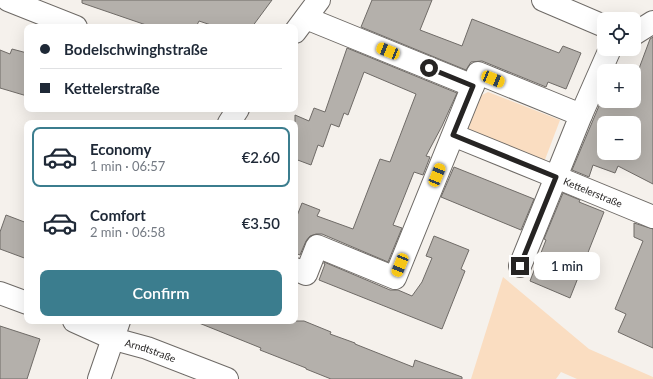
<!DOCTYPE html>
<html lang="en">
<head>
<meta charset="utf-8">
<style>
  :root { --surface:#fff; --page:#f2f2f3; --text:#1f2937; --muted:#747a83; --line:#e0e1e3; --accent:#3b7d8e }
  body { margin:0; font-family:Lato,sans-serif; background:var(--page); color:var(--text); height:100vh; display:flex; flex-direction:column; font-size:15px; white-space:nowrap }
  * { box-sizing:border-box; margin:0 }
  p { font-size:13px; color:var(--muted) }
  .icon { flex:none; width:22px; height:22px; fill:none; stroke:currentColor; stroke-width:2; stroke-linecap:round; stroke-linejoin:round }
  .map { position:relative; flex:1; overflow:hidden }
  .panel { position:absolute; left:24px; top:120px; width:274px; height:204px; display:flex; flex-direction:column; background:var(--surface); border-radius:8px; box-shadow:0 4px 16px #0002 }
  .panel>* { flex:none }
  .guide { position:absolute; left:24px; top:24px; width:274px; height:88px; border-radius:8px; box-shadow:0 4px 16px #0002; display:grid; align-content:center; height:88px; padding:0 16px; background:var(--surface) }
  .controls { position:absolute; left:597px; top:12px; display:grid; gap:8px }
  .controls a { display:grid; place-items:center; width:44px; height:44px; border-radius:8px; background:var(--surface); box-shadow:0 4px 16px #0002; font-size:20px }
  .end { position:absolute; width:18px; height:18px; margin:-9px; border:5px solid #262423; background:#fff; box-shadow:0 0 0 2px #fff }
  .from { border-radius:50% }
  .bubble { position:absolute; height:28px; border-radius:8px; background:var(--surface); box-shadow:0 4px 16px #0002; font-size:13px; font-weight:600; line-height:28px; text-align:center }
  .car { position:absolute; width:12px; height:24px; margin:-12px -6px; border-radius:5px; box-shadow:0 0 3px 1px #0007; background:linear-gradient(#f5c518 24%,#345 0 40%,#f5c518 0 76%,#345 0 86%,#f5c518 0) }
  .guide b { display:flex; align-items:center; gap:14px; height:38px; font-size:15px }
  .guide b+b { border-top:1px solid var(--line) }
  .guide i { width:10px; height:10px; background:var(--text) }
  ul { padding:7px 0 0; list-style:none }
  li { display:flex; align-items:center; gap:12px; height:60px; margin:0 8px 6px; padding:0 8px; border:2px solid transparent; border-radius:8px }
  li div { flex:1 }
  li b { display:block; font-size:15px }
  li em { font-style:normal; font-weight:600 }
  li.selected { border-color:var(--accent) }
  li>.icon { width:36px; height:36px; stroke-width:1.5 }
  .cta { display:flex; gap:8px; margin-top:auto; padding:8px 16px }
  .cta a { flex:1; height:46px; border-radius:8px; background:var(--accent); color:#fff; font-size:16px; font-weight:600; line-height:46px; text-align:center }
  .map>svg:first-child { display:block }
</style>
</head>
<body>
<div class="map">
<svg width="653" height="379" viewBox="0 0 653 379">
  <rect width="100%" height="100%" fill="#f5f1ec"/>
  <g fill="#faddc1">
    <path d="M 488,92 L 560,120 L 543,165 L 462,135 L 476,98 Z"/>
    <path d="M 503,277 L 589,349 L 653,377 L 653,379 L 577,379 L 561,372 L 556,379 L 471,379 Z"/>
  </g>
  <g fill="#b4b0ab" stroke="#6f6b67" fill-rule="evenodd">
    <path d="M 82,0 L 272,0 L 252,27 L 217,27 L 199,21 L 196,27 L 152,27 L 82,3 Z"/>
    <path d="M 372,0 L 432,0 L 420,30 L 462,46 L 472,19 L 559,53 L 563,46 L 581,53 L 566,89 L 548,82 L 546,87 L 482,61 L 471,62 L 466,70 L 361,27 Z"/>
    <path d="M 653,37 L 653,184 L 618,166 L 615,173 L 593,165 L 589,177 L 572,170 L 604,94 L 604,101 L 621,101 L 634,106 L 634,82 L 650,39 ZM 604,123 L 634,123 L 634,153 L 604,153 Z"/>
    <path d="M 347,48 L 457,93 L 442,126 L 426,156 L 430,157 L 423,175 L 414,172 L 393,225 L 402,228 L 388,262 L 322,234 L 316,234 L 310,236 L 306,241 L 300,255 L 295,253 L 295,221 L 302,203 L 320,210 L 317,216 L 353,229 L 380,159 L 390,162 L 416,94 L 364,72 L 348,115 L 344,113 L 339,127 L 331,124 L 323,147 L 318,145 L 311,165 L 295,159 L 295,115 L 309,121 L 314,108 L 325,112 Z"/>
    <path d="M 12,49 L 27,53 L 27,96 L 0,88 L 0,50 L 10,54 Z"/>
    <path d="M 454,167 L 534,199 L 521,230 L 441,197 Z"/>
    <path d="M 563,193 L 580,200 L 579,202 L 604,212 L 570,298 L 530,281 L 546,240 L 544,239 Z"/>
    <path d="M 6,215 L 27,223 L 27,259 L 0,249 L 0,232 Z"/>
    <path d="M 634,223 L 653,229 L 653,348 L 618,332 L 626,314 L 615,309 L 643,241 L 634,237 Z"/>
    <path d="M 434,236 L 469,250 L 461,269 L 465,271 L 442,329 L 319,280 L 325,264 L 324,264 L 324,262 L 390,290 L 398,290 L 412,296 L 422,282 L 432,258 L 426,256 Z"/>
    <path d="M 194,321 L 304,321 L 331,332 L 330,334 L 355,343 L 355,344 L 413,367 L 415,360 L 462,377 L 462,379 L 331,379 L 306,369 L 306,368 L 260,350 L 261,348 Z"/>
    <path d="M 0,326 L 40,339 L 27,379 L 0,379 Z"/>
  </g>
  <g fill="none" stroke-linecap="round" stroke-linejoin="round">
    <g stroke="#6e6a66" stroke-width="24">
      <g id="minor">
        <path d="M 8,0 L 76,27"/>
        <path d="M 543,0 L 604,26"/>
        <path d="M 306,18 L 473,86"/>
        <path d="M 295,32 L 319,0"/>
        <path d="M 634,34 L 653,22"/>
        <path d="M 581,115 L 610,49"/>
        <path d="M 229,123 L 238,109"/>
        <path id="s1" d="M 520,266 L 556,177 L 653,217"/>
        <path d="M 295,269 L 306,274 L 317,246 L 395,278 L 478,73 L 581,115 L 556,177 L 453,135"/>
        <path d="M 0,293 L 27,303"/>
        <path id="s2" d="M 74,321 L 114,339 L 147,348 L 227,379"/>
        <path d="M 99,379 L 119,321"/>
      </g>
    </g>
    <use href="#minor" stroke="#fff" stroke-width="22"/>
  </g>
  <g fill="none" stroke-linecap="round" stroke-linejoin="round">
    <path stroke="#262423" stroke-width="5" d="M 429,68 L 473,86 L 453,135 L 556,177 L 520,266"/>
  </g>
  <g text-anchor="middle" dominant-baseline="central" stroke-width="3.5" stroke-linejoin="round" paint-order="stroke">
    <g font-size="10" fill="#262423" stroke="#f5f1ec">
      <text stroke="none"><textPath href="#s1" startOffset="136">Kettelerstraße</textPath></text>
      <text stroke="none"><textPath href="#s2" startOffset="82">Arndtstraße</textPath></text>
    </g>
  </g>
</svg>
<div class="controls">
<a><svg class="icon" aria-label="locate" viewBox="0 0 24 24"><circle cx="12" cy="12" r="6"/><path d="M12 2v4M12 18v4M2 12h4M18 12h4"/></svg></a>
<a>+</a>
<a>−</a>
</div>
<i class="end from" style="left:429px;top:68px"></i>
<i class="end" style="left:520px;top:266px"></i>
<div class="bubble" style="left:534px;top:252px;width:66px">1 min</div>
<i class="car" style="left:388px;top:51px;rotate:292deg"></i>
<i class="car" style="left:493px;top:79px;rotate:112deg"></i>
<i class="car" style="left:437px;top:175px;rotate:22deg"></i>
<i class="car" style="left:400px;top:265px;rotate:202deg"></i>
<div class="guide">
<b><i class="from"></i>Bodelschwinghstraße</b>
<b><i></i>Kettelerstraße</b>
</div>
<section class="panel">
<ul>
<li class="selected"><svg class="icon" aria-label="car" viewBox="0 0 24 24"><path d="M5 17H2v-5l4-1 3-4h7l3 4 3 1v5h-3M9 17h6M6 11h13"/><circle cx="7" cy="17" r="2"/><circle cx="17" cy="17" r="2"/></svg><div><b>Economy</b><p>1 min · 06:57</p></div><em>€2.60</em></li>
<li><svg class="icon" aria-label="car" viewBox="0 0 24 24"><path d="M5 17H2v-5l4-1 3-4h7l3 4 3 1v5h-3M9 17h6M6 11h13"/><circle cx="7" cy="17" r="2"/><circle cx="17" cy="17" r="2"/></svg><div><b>Comfort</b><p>2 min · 06:58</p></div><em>€3.50</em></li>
</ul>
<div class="cta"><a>Confirm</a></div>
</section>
</div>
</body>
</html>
